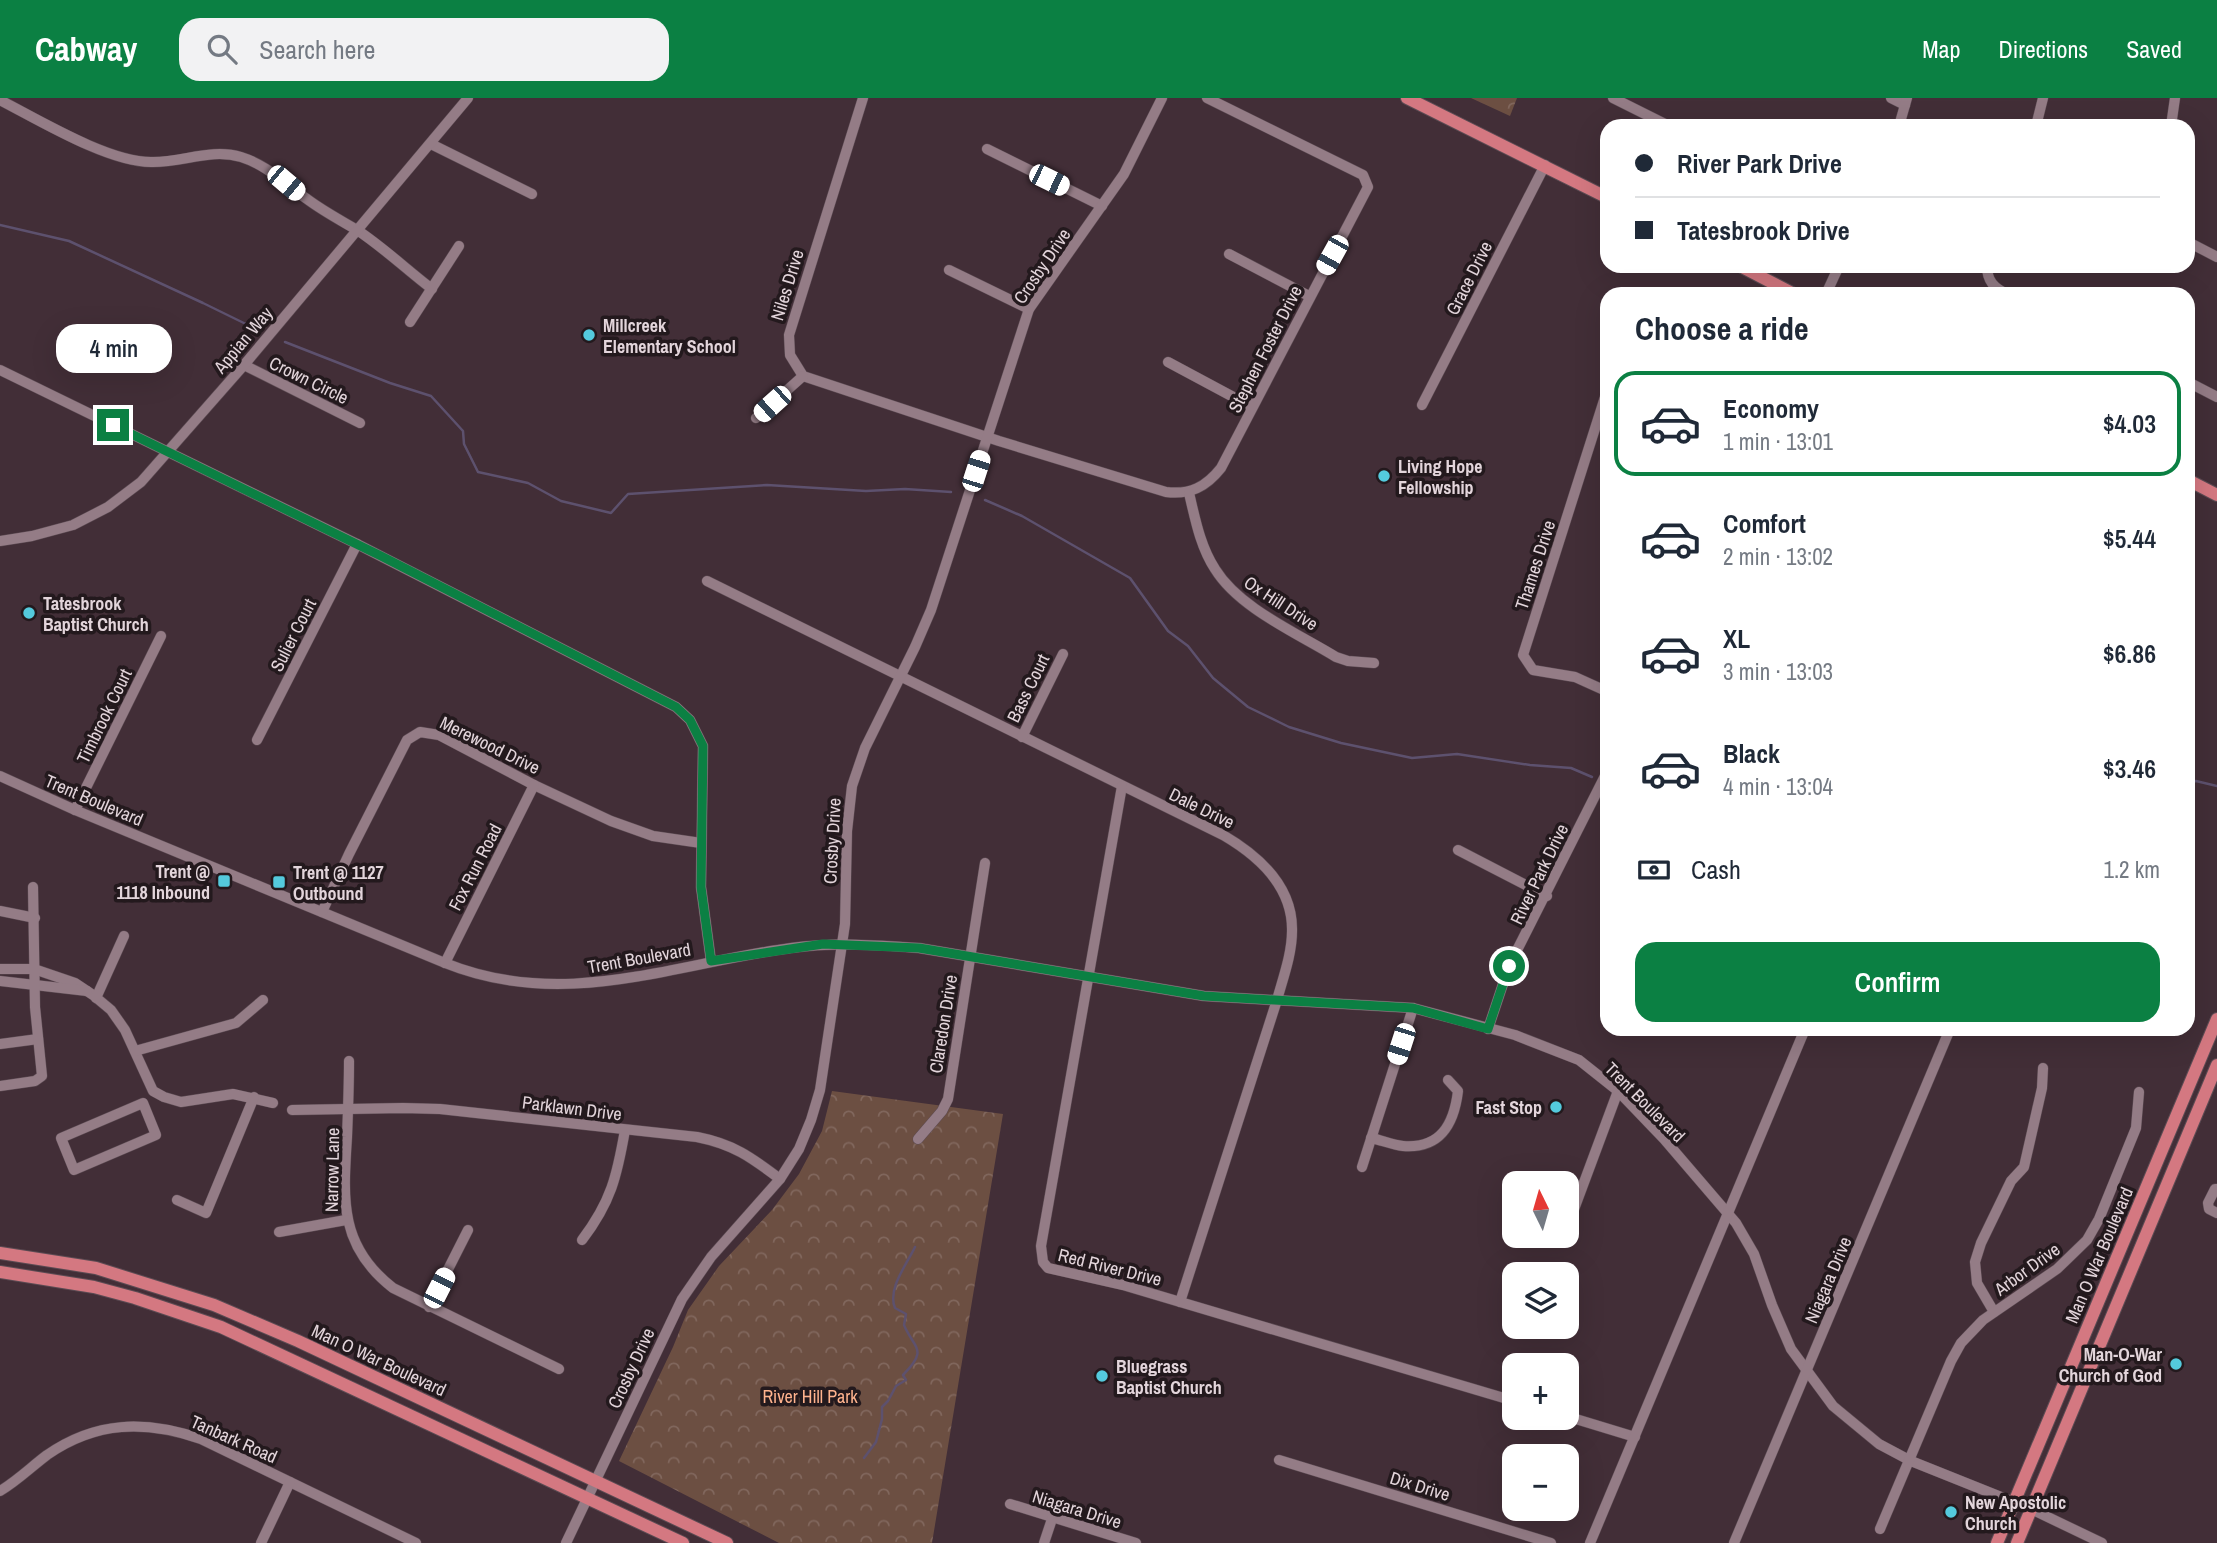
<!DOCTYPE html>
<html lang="en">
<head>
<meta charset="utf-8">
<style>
  :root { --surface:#fff; --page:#f2f2f3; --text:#1f2937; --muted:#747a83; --line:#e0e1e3; --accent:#0b8043 }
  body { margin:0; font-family:"Archivo Narrow",sans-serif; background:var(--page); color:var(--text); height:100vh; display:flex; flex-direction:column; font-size:26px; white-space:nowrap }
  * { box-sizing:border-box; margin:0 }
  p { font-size:23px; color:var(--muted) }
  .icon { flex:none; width:38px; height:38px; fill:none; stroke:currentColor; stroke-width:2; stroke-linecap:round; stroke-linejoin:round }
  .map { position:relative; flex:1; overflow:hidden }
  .details { position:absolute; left:1600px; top:189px; width:595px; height:749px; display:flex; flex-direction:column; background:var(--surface); border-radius:21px; box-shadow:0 7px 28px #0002 }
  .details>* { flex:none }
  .banner { position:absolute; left:1600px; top:21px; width:595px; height:154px; border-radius:21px; box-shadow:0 7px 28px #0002; display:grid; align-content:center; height:154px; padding:0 35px; background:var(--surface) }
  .needle { width:46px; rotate:355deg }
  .tools { position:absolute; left:1502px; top:1073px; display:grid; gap:14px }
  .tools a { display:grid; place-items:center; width:77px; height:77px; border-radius:14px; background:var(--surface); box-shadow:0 7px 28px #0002; font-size:35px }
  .end { position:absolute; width:32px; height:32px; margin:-16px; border:9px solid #0b8043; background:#fff; box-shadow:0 0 0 4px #fff }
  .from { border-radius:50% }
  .bubble { position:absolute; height:49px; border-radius:21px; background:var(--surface); box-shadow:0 7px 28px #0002; font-size:23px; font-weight:600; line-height:49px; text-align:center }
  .car { position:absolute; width:21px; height:42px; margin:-21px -10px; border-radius:9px; box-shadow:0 0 5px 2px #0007; background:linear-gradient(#fff 24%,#345 0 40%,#fff 0 76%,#345 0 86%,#fff 0) }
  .banner b { display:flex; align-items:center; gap:24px; height:66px; font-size:26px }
  .banner b+b { border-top:2px solid var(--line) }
  .banner i { width:18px; height:18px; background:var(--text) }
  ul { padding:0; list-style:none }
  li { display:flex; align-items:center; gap:21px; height:105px; margin:0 14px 10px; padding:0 21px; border:4px solid transparent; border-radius:21px }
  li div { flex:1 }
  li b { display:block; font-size:26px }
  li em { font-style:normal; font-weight:600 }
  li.on { border-color:var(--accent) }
  li>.icon { width:63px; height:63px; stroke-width:1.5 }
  h2 { padding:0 35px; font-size:32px; line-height:84px }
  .pay { display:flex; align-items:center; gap:18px; height:77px; padding:0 35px; font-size:26px }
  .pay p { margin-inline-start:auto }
  .primary-button { display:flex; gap:14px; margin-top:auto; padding:14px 35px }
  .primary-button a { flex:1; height:80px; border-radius:21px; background:var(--accent); color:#fff; font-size:28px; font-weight:600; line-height:80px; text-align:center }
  header { display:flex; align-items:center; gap:42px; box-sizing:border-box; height:98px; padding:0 35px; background:var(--accent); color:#fff }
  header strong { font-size:33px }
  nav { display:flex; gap:38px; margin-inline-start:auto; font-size:24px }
  .search { width:490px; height:63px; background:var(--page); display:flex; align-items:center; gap:18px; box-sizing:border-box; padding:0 24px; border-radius:21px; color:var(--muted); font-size:26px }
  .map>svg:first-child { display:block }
</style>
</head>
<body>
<header>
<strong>Cabway</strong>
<div class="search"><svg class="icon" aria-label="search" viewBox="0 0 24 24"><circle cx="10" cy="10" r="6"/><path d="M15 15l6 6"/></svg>Search here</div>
<nav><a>Map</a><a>Directions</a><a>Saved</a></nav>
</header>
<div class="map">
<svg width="2217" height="1445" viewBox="0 0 2217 1445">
  <defs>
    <pattern id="forest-crowns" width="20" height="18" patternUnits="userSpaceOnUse" patternTransform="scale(1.75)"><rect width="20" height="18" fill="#6c4f42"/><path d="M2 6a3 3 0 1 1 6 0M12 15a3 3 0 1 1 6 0" fill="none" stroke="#81675d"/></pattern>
  </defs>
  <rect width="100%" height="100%" fill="#422e37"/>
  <g fill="url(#forest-crowns)">
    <path d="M 1471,0 L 1517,0 L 1510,18 Z"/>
    <path d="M 832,993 L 1003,1016 L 932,1445 L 779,1445 L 619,1363 L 673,1249 L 688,1212 L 719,1168 L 772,1112 L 799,1076 L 822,1033 Z"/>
  </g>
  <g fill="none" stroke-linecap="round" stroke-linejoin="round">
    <g stroke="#5d516e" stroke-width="2.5">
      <path d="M 0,127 L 69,143 L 203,205 L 254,230"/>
      <path d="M 285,244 L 390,285 L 431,298 L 463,333 L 464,346 L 478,374 L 528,385 L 561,403 L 611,415 L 628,396 L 767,387 L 866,393 L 905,391 L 951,394"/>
      <path d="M 985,402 L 1022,418 L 1130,480 L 1168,533 L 1188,548 L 1213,580 L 1248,609 L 1289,629 L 1341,645 L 1412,660 L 1457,656 L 1530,667 L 1571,670 L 1592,679"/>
      <path d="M 2188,685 L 2196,683 L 2217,688"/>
      <path d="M 864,1360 L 876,1344 L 882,1321 L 882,1309 L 888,1303 L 896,1288 L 906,1282 L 903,1277 C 929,1251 914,1251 904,1227 L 906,1216 L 895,1210 C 887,1191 907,1166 915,1149"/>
    </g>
    <g stroke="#5c4b53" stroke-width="11">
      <g id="minor">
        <path d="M 863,0 L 789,237 L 790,257 L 803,278 L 999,343 L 1166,394 C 1190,397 1206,389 1221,370 L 1368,89 L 1363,77 L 1207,0"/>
        <path d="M 1613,0 L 1669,28"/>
        <path d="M 1891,0 L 1905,7"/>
        <path d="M 0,2 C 39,22 108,64 151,64 C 182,65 210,50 241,59 C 267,67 285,86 307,101 C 323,113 340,122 357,132 C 383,149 407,172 432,191"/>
        <path d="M 1899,28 L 1907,0"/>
        <path d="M 2036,28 L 2043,0"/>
        <path d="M 2171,28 L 2175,0"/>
        <path d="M 431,46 L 532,96"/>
        <path d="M 987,51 L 1102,108"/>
        <path d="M 2188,144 L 2217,159"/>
        <path d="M 1229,156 L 1309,198"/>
        <path d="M 1987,168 C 1987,183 1994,190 2007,196"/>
        <path d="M 949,172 L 1029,211"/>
        <path d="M 1826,196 L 1839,168"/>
        <path d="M 410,224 L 459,148"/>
        <path d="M 1168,264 L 1252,309"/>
        <path d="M 244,267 L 360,325"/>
        <path d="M 0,272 L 357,446 L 676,609 L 690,622 L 703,648 L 701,789 L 711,863"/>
        <path d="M 2188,284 L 2217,299"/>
        <path d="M 1606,296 L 1523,557 L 1533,572 L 1575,579 L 1606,593"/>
        <path d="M 1422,307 L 1545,67"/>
        <path d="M 756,320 L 803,278"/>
        <path d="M 1189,395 C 1195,420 1200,448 1215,471 C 1239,510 1297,535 1336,559 L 1348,563 L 1374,565"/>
        <path d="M 0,443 L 32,438 L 73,427 L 108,409 L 141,384 L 244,267 L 468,0"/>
        <path d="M 707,483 L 1223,737 C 1259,758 1293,788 1292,833 C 1292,856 1283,880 1277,902 L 1180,1204"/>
        <path d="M 1022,639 L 1063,556"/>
        <path d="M 257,642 L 357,446"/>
        <path d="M 0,678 L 75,712 L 445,865 C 564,913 671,866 791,850 C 834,844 877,847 919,850 L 1204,898 L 1413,910 L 1515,937 L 1579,962 L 1618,993 L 1664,1041 L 1736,1125 L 1754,1156 L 1772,1207 L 1791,1251 L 1833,1308 L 1879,1346 L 1911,1363 L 2031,1411 L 2102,1445"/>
        <path d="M 1122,688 L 1041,1148 L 1043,1164 L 1048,1170 L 1123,1187 L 1514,1303"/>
        <path d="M 75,712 L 161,538"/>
        <path d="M 1458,752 L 1547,798"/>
        <path d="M 0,813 L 35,820"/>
        <path d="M 322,814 L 349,756 L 407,642 L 420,634 L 439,637 L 534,687 L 611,723 L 653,738 L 701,745"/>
        <path d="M 445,865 L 534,687"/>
        <path d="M 0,871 L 34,871 L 75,885 L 93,897 L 111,912 L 125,932 L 153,993 L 164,999 L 181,1004 L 233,996 L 273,1005"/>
        <path d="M 0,883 L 87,893"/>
        <path d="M 96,900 L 124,838"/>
        <path d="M 1488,931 L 1509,868 L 1606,676"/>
        <path d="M 0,946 L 38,941"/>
        <path d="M 135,953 L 236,925 L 263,902"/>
        <path d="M 349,963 C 349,989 348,1014 347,1039 C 343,1102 339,1148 393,1190 L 559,1271"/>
        <path d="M 0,988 L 35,983 L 42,978 L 35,909 L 33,789"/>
        <path d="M 143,1005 L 156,1037 L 74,1072 L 61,1040 Z"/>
        <path d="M 292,1012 L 403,1010 L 440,1011 L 697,1039 C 733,1046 751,1059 780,1081"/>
        <path d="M 1371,1040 C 1381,1042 1393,1047 1403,1048 C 1441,1051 1454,1026 1458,993 L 1448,982"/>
        <path d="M 918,1041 L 942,1013 L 948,1001 L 985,765"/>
        <path d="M 1362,1069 L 1413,910"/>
        <path d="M 2217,1091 L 2215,1091 L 2208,1105 L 2209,1111 L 2217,1115"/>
        <path d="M 177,1102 L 206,1115 L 254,999"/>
        <path d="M 1570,1122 L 1618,993"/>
        <path d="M 279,1134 L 346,1122"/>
        <path d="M 582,1142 C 611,1104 617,1078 625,1032"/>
        <path d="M 429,1209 L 468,1132"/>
        <path d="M 1994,1214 L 1977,1185 L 1975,1164 L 1981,1145 L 2011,1083 L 2024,1069 L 2042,990 L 2043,970"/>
        <path d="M 1566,1318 L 1635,1339"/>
        <path d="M 1279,1362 L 1551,1445"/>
        <path d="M 0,1393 C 17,1383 31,1369 47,1357 C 96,1323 145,1322 201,1341 L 416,1445"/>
        <path d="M 1010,1406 L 1136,1445"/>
        <path d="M 1880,1431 L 1951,1263 L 1961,1245 L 1983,1222 L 2057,1171 L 2087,1142 L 2099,1121 L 2136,1030 L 2139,994"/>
        <path d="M 261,1445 L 290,1384"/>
        <path d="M 566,1445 L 682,1201 L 711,1159 L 780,1081 L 799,1051 L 811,1022 L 820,992 L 845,826 L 847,733 L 852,688 L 865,650 L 915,549 L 931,512 L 1029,211 L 1124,76 L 1162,0"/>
        <path d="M 1044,1445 L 1052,1421"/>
        <path d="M 1590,1445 L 1805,931"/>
        <path d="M 1734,1445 L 1950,931"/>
      </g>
    </g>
    <g stroke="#5c4b53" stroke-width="14">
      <g id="major">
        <path d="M 1407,0 L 1606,99"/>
        <path d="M 1740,168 L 1794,196"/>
        <path d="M 2188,382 L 2217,397"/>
        <path d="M 0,1155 L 96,1170 L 214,1207 L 298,1243 L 727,1445"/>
        <path d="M 0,1174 L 94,1189 L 135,1200 L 221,1229 L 683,1445"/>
        <path d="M 1997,1445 L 2217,921"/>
        <path d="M 2017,1445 L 2217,967"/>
      </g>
    </g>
    <use href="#minor" stroke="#947c86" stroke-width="10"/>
    <use href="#major" stroke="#d47881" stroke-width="12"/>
  </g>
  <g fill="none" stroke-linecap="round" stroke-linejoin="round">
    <path stroke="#0b8043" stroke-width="9" d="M 113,327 L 381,458 L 676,609 L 690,622 L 703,648 L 701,789 L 711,863 L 823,846 L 919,850 L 1204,898 L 1413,910 L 1488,931 L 1509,868"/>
  </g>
  <g fill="#54cadd" stroke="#23191d" stroke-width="2.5">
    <circle cx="589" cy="237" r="7"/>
    <circle cx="1384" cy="378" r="7"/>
    <circle cx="29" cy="515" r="7"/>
    <rect x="217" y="776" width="14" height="14" rx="3.5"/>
    <rect x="272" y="777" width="14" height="14" rx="3.5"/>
    <circle cx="1556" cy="1009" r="7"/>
    <circle cx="2176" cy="1266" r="7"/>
    <circle cx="1102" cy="1278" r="7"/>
    <circle cx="1951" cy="1414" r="7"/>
  </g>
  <g text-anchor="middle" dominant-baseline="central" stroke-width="7" stroke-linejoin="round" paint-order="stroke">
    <g font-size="18" fill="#e3d5db" stroke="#23191d">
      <text transform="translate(1042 168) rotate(-56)">Crosby Drive</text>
      <text transform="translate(1469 180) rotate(-63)">Grace Drive</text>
      <text transform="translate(787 187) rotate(-73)">Niles Drive</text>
      <text transform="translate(243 242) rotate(-50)">Appian Way</text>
      <text transform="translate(1265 251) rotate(-63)">Stephen Foster Drive</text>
      <text transform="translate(309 282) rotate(26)">Crown Circle</text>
      <text transform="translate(1535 467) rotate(-72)">Thames Drive</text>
      <text transform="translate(1281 505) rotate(33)">Ox Hill Drive</text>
      <text transform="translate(293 537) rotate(-63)">Sulier Court</text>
      <text transform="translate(1028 590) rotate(-64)">Bass Court</text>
      <text transform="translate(104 618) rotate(-64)">Timbrook Court</text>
      <text transform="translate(490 647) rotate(26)">Merewood Drive</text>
      <text transform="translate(94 702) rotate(23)">Trent Boulevard</text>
      <text transform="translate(1202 710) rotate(26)">Dale Drive</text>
      <text transform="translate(832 743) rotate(-87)">Crosby Drive</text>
      <text transform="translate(475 769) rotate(-63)">Fox Run Road</text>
      <text transform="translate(1539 776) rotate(-64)">River Park Drive</text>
      <text transform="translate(639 860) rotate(-10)">Trent Boulevard</text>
      <text transform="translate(943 926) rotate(-81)">Claredon Drive</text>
      <text transform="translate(1645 1004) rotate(45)">Trent Boulevard</text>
      <text transform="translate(572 1010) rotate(7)">Parklawn Drive</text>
      <text transform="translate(332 1072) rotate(-89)">Narrow Lane</text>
      <text transform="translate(2099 1157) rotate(-67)">Man O War Boulevard</text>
      <text transform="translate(1110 1169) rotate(14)">Red River Drive</text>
      <text transform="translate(2027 1171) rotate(-36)">Arbor Drive</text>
      <text transform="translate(1828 1182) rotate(-67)">Niagara Drive</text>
      <text transform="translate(379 1262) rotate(25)">Man O War Boulevard</text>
      <text transform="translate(631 1270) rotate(-65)">Crosby Drive</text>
      <text transform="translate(234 1341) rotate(24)">Tanbark Road</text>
      <text transform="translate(1420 1388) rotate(17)">Dix Drive</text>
      <text transform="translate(1077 1411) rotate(17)">Niagara Drive</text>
    </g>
    <g font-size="18" font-weight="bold" fill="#e3d5db" stroke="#23191d" text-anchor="start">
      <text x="603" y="227">Millcreek<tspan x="603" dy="21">Elementary School</tspan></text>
      <text x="1398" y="368">Living Hope<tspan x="1398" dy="21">Fellowship</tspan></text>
      <text x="43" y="505">Tatesbrook<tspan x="43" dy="21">Baptist Church</tspan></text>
      <text x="210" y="773" text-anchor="end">Trent @<tspan x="210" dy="21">1118 Inbound</tspan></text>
      <text x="293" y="774">Trent @ 1127<tspan x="293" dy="21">Outbound</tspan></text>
      <text x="1542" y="1009" text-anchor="end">Fast Stop</text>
      <text x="2162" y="1256" text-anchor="end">Man-O-War<tspan x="2162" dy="21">Church of God</tspan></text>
      <text x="1116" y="1268">Bluegrass<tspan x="1116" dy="21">Baptist Church</tspan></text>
      <text x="1965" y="1404">New Apostolic<tspan x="1965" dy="21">Church</tspan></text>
    </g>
    <g font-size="18" fill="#ffb38e" stroke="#23191d">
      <text x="810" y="1298">River Hill Park</text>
    </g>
  </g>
</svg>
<div class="tools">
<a><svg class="needle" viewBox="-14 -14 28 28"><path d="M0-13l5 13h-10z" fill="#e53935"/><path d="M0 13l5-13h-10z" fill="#747a83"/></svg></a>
<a><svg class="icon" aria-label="layers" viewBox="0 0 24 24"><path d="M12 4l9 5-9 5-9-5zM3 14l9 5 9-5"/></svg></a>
<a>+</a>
<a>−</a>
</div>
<i class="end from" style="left:1509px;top:868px"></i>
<i class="end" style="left:113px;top:327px"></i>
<div class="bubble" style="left:56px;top:226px;width:116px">4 min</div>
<i class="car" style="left:1049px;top:82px;rotate:116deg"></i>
<i class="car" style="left:286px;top:85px;rotate:130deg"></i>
<i class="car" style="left:1332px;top:157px;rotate:209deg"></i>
<i class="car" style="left:772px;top:306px;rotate:228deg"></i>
<i class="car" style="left:976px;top:373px;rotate:18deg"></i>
<i class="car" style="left:1401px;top:946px;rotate:198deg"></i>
<i class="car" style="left:439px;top:1190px;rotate:27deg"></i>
<div class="banner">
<b><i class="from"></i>River Park Drive</b>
<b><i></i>Tatesbrook Drive</b>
</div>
<section class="details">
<h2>Choose a ride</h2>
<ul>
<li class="on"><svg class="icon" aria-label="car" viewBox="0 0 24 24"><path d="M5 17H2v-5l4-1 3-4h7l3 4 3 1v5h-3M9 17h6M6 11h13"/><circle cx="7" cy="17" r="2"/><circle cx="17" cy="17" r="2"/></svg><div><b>Economy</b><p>1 min · 13:01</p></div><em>$4.03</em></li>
<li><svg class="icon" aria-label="car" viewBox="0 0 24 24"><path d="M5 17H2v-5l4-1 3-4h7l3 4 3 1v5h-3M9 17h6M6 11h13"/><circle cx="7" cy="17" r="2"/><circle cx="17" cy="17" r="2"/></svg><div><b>Comfort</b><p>2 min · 13:02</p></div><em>$5.44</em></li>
<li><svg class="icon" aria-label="car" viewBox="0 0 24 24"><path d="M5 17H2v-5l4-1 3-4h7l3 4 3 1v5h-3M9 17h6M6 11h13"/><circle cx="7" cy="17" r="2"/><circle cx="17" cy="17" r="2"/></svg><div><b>XL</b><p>3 min · 13:03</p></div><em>$6.86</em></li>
<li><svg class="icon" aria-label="car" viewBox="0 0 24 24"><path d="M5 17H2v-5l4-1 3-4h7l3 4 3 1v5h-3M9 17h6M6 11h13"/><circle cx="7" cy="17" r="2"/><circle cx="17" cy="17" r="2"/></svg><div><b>Black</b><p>4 min · 13:04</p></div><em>$3.46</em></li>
</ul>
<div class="pay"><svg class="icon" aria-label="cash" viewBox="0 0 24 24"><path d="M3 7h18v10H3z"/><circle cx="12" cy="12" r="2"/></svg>Cash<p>1.2 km</p></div>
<div class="primary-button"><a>Confirm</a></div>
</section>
</div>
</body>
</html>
